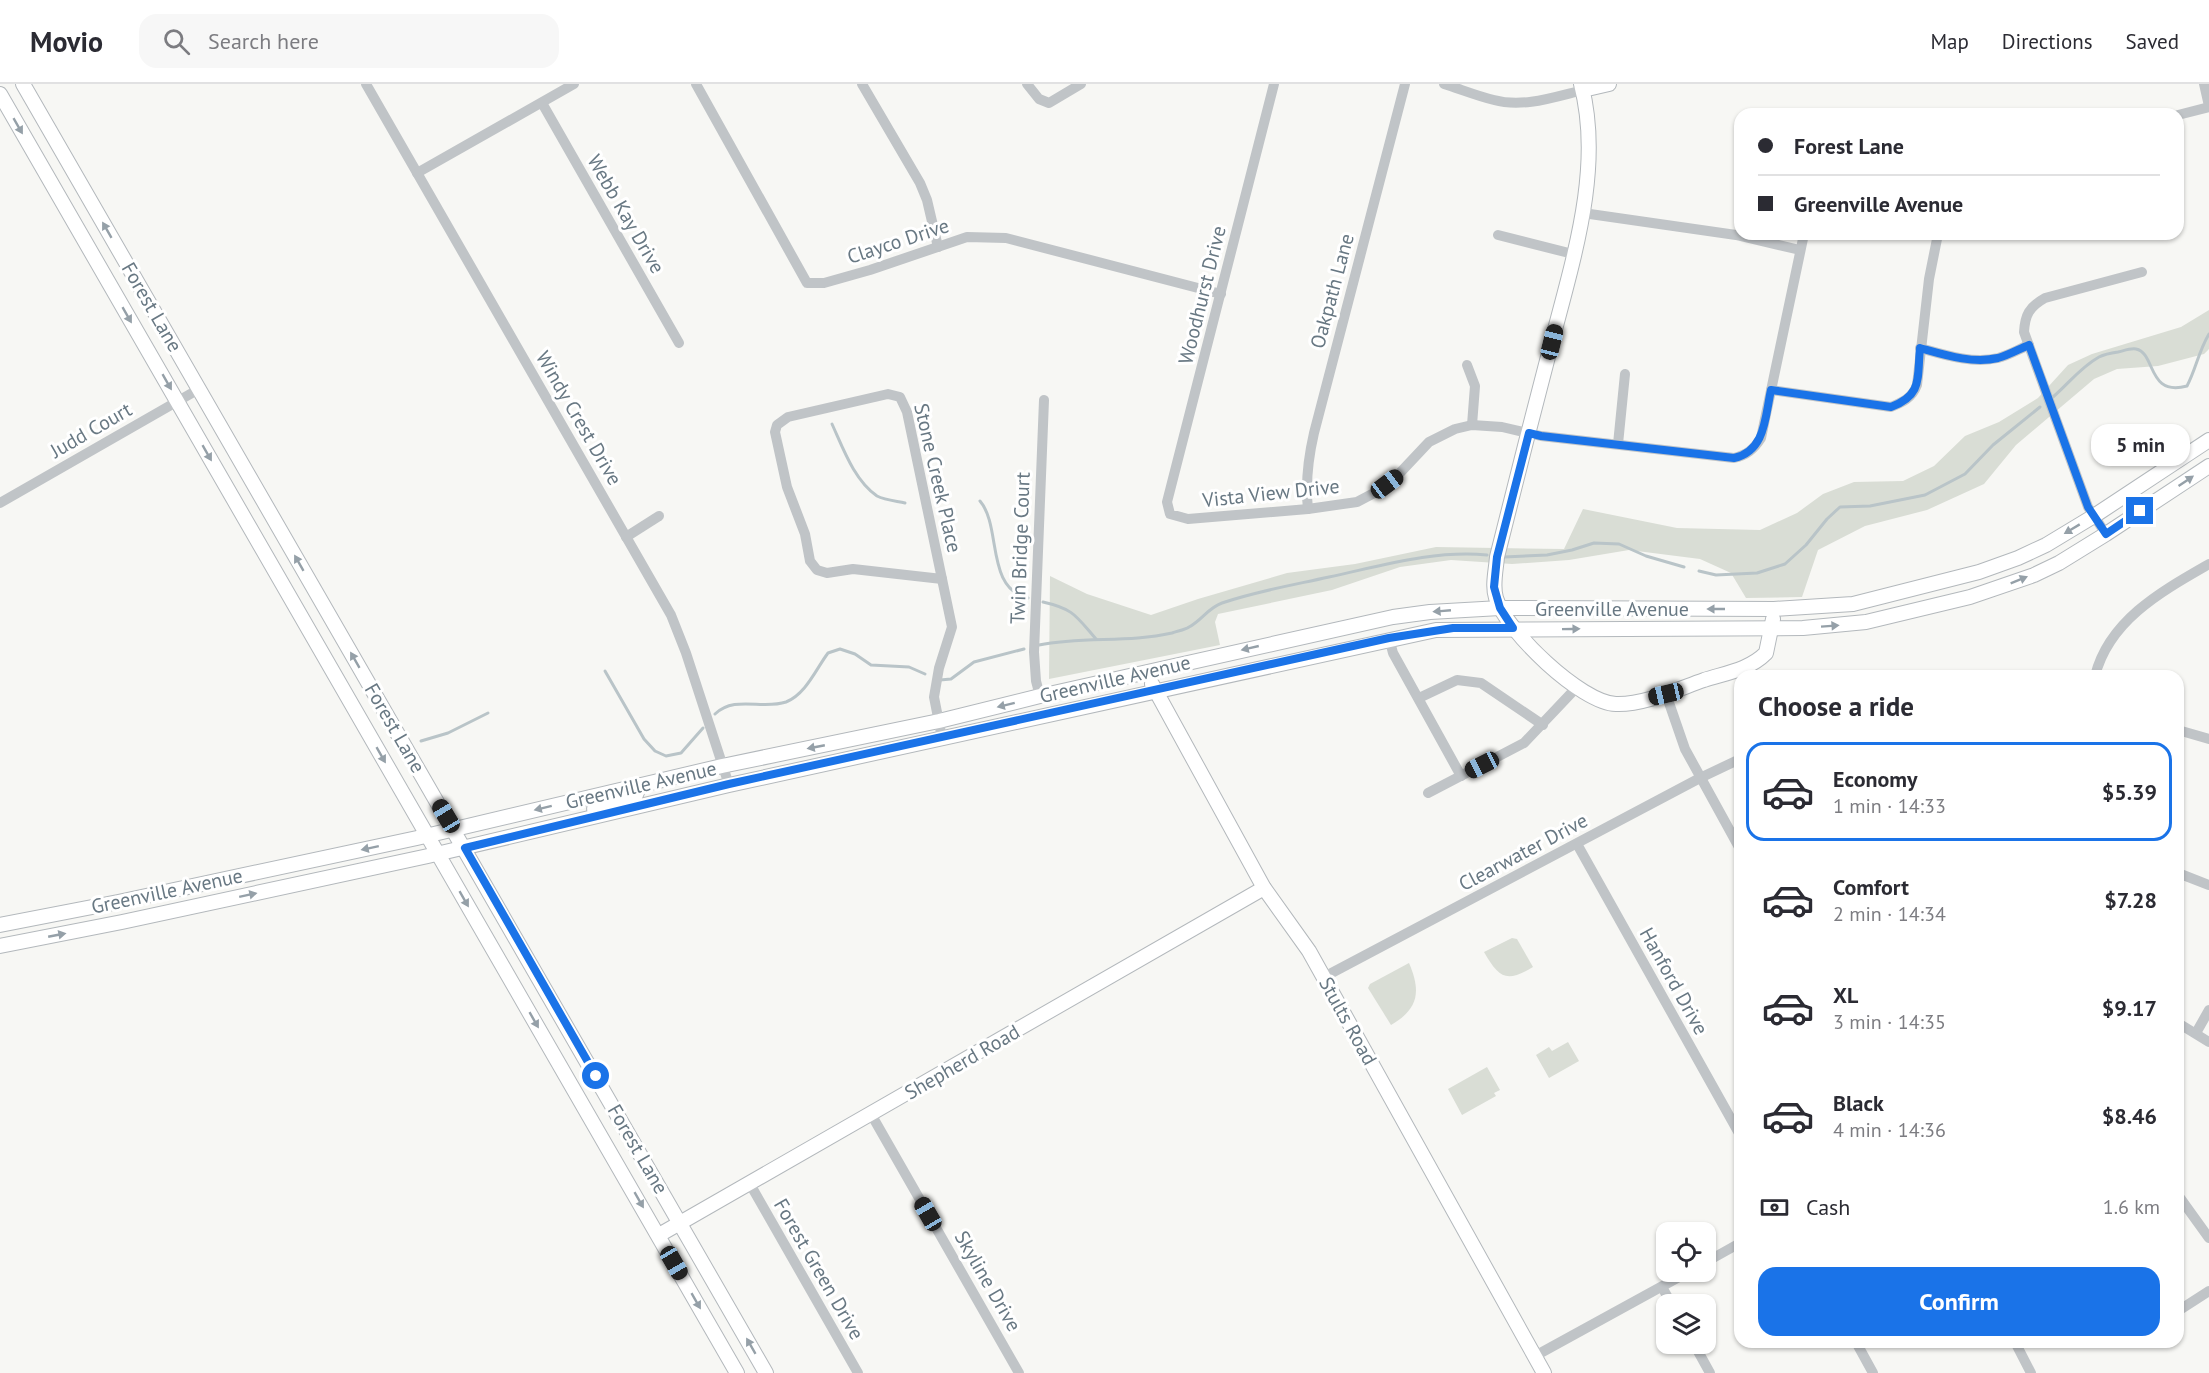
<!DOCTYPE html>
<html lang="en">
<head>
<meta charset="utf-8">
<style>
  :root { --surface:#fff; --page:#f7f7f7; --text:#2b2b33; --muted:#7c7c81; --line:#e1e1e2; --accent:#1a73e8 }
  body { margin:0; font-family:"PT Sans",sans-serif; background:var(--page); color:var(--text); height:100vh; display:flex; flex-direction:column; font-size:22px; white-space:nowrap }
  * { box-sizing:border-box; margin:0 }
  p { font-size:20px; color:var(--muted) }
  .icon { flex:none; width:33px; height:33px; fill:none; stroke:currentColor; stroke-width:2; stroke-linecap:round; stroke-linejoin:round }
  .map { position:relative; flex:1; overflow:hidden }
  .panel { position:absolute; left:1734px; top:586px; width:450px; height:678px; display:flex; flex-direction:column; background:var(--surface); border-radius:18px; box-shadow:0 2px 4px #0004 }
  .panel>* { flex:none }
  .top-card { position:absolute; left:1734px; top:24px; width:450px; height:132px; border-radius:18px; box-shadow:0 2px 4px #0004; display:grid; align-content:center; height:132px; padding:0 24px; background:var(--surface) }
  .buttons { position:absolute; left:1656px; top:1138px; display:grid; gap:12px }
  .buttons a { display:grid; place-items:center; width:60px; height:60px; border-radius:12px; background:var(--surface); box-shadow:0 2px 4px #0004; font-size:30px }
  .end { position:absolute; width:27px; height:27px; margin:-14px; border:8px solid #1a73e8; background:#fff; box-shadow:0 0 0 3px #fff }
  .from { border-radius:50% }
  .bubble { position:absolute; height:42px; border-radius:18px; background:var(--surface); box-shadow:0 2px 4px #0004; font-size:20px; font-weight:700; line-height:42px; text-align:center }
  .car { position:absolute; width:18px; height:36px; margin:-18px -9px; border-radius:8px; box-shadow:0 0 4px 2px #0007; background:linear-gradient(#222 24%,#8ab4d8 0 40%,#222 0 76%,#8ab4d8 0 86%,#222 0) }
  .top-card b { display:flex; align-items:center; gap:21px; height:57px; font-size:22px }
  .top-card b+b { border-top:2px solid var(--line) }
  .top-card i { width:15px; height:15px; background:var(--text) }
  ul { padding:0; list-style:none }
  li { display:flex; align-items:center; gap:18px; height:99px; margin:0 12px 9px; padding:0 12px; border:3px solid transparent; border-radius:18px }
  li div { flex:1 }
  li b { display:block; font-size:22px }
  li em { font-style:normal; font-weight:700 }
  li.on { border-color:var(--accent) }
  li>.icon { width:54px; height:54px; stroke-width:1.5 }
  h2 { padding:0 24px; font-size:27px; line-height:72px }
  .pay { display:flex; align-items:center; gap:15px; height:66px; padding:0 24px; font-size:22px }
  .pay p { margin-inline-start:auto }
  .primary-button { display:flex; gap:12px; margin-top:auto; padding:12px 24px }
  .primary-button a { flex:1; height:69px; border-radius:18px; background:var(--accent); color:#fff; font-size:24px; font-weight:700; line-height:69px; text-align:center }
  header { display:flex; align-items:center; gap:36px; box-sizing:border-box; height:84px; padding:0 30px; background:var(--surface); border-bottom:2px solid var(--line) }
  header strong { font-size:28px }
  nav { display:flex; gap:33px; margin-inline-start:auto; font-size:21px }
  .search { width:420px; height:54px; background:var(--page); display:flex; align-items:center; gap:15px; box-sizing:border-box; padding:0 21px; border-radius:18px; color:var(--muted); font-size:22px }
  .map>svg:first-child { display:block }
</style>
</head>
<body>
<header>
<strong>Movio</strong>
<div class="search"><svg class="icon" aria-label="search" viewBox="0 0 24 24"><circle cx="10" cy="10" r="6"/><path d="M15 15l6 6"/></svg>Search here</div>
<nav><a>Map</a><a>Directions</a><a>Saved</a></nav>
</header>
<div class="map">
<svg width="2209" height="1289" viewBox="0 0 2209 1289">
  <rect width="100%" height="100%" fill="#f7f7f4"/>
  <g fill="#d9ddd5">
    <path d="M 2209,226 L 2209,265 L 2204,270 L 2158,282 L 2117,285 L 2094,295 L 2016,361 L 1984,400 L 1927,426 L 1865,442 L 1818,466 L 1802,513 L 1746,514 L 1731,489 L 1700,475 L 1629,466 L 1569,476 L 1512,480 L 1451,476 L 1400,483 L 1332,506 L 1218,530 L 1215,538 L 1220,561 L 1049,595 L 1050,492 L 1087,510 L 1151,531 L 1198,515 L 1287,489 L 1355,480 L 1436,463 L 1564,465 L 1583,425 L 1677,444 L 1760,446 L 1797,429 L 1823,410 L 1854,398 L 1903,397 L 1934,382 L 1965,352 L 1999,338 L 2038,314 L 2068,281 L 2092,270 L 2181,243 Z"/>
    <path d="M 1512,854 L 1517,855 L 1533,883 C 1506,899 1499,894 1484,868 Z"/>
    <path d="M 1409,879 C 1421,907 1419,925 1391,941 L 1368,904 L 1370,900 Z"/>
    <path d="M 1568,958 L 1579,977 L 1549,994 L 1536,971 L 1549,963 L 1552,967 Z"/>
    <path d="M 1487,983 L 1500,1006 L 1494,1009 L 1496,1012 L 1462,1031 L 1448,1005 Z"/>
  </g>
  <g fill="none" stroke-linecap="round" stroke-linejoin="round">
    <g stroke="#b9c4c8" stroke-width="3">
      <path d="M 2053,313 C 2069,299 2081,283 2099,273 C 2105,270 2111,269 2118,268 C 2123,267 2130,264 2136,265 C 2156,269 2147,313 2187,302 C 2196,285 2199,266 2209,250"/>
      <path d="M 832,340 C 843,364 854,396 877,412 C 885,416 896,417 905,419"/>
      <path d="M 980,417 C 1002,443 985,504 1028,514"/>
      <path d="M 1504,473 L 1547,471 L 1572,466 L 1594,459 L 1619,460 L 1646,472 L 1684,483"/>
      <path d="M 1699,487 L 1716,491 L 1757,489 L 1785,480 L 1806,461 L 1827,435 L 1840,423 L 1870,422 L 1925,411 L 1965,390 L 1993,361 L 2040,323"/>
      <path d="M 1043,518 C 1074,525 1076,532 1096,555"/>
      <path d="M 1039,561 C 1083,552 1128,559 1172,549 C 1177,547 1185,546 1189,543 C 1202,536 1208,524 1222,519 C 1257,507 1293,501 1329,493 C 1381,482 1433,466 1487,471"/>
      <path d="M 605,587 L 644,655 L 655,667 L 666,672 L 681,669 L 703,644"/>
      <path d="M 940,596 L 951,595 L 974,578 L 1024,565"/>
      <path d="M 715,630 C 735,611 762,626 786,618 C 806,610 816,585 828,569 L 840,565 L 855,570 L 871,581 L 909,583 L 925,590"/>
      <path d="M 421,657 L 448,649 L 488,629"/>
    </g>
    <g stroke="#b3b8bc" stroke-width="16">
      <g id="secondary">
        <path d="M 23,0 L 766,1289"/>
        <path d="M 1581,0 C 1604,86 1571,181 1550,265 C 1532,334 1514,404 1497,473 C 1496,486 1492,502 1496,514 C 1506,547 1581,619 1616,620 C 1644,621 1678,605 1704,596 C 1726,589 1749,586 1766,569 L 1773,535"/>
        <path d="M 1583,6 L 1609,0"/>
        <path d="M 0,10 L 737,1289"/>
        <path d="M 1152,600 L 1264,804 L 1309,867 L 1544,1289"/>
        <path d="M 594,725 L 635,713 L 640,701"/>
        <path d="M 0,841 L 118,818 L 417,754 L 722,682 L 939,637 L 1040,612 L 1393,533 L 1430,528 L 1500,524 L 1774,525 L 1853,520 L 1979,488 L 2018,474 L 2046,461 L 2094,432 L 2209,356"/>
        <path d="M 0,862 L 122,838 L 428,772 L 729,701 L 1436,546 L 1803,544 L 1866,538 L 1970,513 L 2034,491 L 2059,479 L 2106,450 L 2209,382"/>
        <path d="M 659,1151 L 1264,804"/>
      </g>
    </g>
    <g stroke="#c0c4c7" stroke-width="10">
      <path d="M 366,0 L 671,531 L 686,569 L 729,701"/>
      <path d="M 696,0 L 807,199 L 824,199 L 870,186 L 967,153 L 1006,154 L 1221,210"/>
      <path d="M 862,0 L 920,99 L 927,116 L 938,163"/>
      <path d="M 1027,0 L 1039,15 L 1049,19 L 1081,0"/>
      <path d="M 1274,0 L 1167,418 L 1170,430 L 1188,435 L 1308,425 L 1357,418 L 1376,408 L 1397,392 L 1429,358 L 1455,345 L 1472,341 L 1502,343 L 1541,352 L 1734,374 C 1747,371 1754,365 1761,354 L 1804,150"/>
      <path d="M 1444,0 C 1460,5 1477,12 1494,16 C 1523,24 1554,13 1583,6"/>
      <path d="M 2204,0 L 2209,22"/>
      <path d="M 542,19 L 679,259"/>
      <path d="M 2178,31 L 2209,23"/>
      <path d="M 417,89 L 574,0"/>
      <path d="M 1583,129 L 1736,151 L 1800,166"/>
      <path d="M 1498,151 L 1573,170"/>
      <path d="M 1920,264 C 1945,271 1973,280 1998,274 C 2009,271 2019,265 2029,261"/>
      <path d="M 1467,281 L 1475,302 L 1472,341"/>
      <path d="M 1771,306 L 1891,323 C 1903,318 1912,314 1917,301 L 1929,195 L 1938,150"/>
      <path d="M 888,310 L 900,313 L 907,328 L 942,495 L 853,485 L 827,489 L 817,486 L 810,477 L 805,450 L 787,403 L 775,348 L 777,341 L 788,333 Z"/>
      <path d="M 1618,360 L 1625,290"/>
      <path d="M 0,419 L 199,305"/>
      <path d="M 1308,425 C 1305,398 1308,375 1314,349 L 1405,0"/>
      <path d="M 2106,450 L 2088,423 L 2024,248 C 2025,231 2029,223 2045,214 L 2142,188"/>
      <path d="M 626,453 L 659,432"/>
      <path d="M 942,495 L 952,543 L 939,584 L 934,613 L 942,654"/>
      <path d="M 1389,554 L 1393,569 L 1461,692"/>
      <path d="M 2095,592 C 2109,536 2162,507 2209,480"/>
      <path d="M 1666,610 L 1685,665 L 1740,765"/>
      <path d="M 1040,612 L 1036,597 L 1034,568 L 1044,316"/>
      <path d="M 1419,614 L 1457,596 L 1481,599 L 1543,641"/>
      <path d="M 2178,646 L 2209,655"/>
      <path d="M 1428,709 L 1524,659 L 1577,603"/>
      <path d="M 1577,760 L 1740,1051"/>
      <path d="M 2178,789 L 2209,801"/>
      <path d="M 1324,893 L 1700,694 L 1740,675"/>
      <path d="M 2178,939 L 2209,958"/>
      <path d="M 2196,949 L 2209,926"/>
      <path d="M 871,1030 L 1019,1289"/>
      <path d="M 750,1100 L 858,1289"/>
      <path d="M 2178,1111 L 2209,1154"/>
      <path d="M 1706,1178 L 1740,1159"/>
      <path d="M 1662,1203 L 1672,1221"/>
      <path d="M 2178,1227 L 2209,1207"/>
      <path d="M 1856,1258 L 1873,1289"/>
      <path d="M 2015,1258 L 2031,1289"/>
      <path d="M 1694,1260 L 1710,1289"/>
      <path d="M 1535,1272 L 1688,1188"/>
    </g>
    <use href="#secondary" stroke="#fff" stroke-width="14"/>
  </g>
  <defs><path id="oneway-solid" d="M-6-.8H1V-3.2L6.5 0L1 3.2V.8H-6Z" transform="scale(1.5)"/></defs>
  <g fill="#95a0a8">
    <use href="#oneway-solid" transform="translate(18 42) rotate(60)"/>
    <use href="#oneway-solid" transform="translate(107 146) rotate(-120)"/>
    <use href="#oneway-solid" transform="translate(127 231) rotate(60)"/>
    <use href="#oneway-solid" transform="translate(167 298) rotate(60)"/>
    <use href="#oneway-solid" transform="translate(207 369) rotate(60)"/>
    <use href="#oneway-solid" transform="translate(2186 397) rotate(-34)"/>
    <use href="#oneway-solid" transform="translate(2072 445) rotate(149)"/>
    <use href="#oneway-solid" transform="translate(299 479) rotate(-120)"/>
    <use href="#oneway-solid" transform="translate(2019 496) rotate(-22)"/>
    <use href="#oneway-solid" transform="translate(1716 525) rotate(-180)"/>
    <use href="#oneway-solid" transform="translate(1442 527) rotate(175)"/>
    <use href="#oneway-solid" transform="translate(1830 542) rotate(-4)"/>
    <use href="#oneway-solid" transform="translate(1571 545) rotate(-1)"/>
    <use href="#oneway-solid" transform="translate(1250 564) rotate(167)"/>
    <use href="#oneway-solid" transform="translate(355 576) rotate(-120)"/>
    <use href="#oneway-solid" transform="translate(1006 621) rotate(166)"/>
    <use href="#oneway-solid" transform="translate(816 663) rotate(169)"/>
    <use href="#oneway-solid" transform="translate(381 671) rotate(60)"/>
    <use href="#oneway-solid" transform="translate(543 724) rotate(166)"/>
    <use href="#oneway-solid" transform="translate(370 764) rotate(168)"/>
    <use href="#oneway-solid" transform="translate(248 811) rotate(-12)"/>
    <use href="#oneway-solid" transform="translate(464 815) rotate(60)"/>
    <use href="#oneway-solid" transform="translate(57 851) rotate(-11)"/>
    <use href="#oneway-solid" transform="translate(534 936) rotate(60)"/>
    <use href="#oneway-solid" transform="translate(639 1116) rotate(60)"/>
    <use href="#oneway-solid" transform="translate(696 1217) rotate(60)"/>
    <use href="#oneway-solid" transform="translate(751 1262) rotate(-120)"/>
  </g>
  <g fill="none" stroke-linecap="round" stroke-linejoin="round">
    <path stroke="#1a73e8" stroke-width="8" d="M 596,992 L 465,764 L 729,700 L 1389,554 L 1453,544 L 1513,544 L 1500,524 L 1494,503 L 1497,473 L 1529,349 L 1541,352 L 1734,374 C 1766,367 1765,332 1771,306 L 1891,323 C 1923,311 1917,294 1920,264 C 1945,271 1973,280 1998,274 C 2009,271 2019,265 2029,261 L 2088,423 L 2106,450 L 2140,427"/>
  </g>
  <g text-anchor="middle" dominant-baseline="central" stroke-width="6" stroke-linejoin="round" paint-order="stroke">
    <g font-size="20" fill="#687883" stroke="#fff">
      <text transform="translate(626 130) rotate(60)">Webb Kay Drive</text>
      <text transform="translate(898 157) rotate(-18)">Clayco Drive</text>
      <text transform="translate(1332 207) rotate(-75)">Oakpath Lane</text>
      <text transform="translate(1202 211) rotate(-76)">Woodhurst Drive</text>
      <text transform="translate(152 223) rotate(60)">Forest Lane</text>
      <text transform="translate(579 334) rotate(60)">Windy Crest Drive</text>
      <text transform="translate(91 346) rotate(-30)">Judd Court</text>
      <text transform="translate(938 394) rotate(77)">Stone Creek Place</text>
      <text transform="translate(1271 409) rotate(-6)">Vista View Drive</text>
      <text transform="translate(1020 464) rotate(-88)">Twin Bridge Court</text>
      <text x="1612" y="525">Greenville Avenue</text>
      <text transform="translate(1115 595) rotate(-13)">Greenville Avenue</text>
      <text transform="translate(395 644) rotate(60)">Forest Lane</text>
      <text transform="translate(641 701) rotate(-13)">Greenville Avenue</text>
      <text transform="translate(1523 768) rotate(-28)">Clearwater Drive</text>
      <text transform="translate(167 807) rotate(-12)">Greenville Avenue</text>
      <text transform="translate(1674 897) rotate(61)">Hanford Drive</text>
      <text transform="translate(1348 937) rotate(61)">Stults Road</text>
      <text transform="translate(962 978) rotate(-30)">Shepherd Road</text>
      <text transform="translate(638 1065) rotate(60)">Forest Lane</text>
      <text transform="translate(819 1185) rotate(60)">Forest Green Drive</text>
      <text transform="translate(988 1197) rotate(60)">Skyline Drive</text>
    </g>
  </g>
</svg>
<div class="buttons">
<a><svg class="icon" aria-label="locate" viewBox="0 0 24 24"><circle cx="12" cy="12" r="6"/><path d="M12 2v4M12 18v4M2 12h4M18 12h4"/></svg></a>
<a><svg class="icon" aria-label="layers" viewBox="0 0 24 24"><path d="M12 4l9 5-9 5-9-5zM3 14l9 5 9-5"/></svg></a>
</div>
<i class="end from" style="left:596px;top:992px"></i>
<i class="end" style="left:2140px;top:427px"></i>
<div class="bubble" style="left:2091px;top:340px;width:99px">5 min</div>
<i class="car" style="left:1552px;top:258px;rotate:14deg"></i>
<i class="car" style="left:1387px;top:400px;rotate:53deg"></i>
<i class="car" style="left:1666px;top:610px;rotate:257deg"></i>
<i class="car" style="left:1482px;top:681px;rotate:243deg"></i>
<i class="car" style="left:446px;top:732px;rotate:329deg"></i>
<i class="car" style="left:928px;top:1130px;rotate:330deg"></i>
<i class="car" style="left:674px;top:1179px;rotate:150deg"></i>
<div class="top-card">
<b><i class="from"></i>Forest Lane</b>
<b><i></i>Greenville Avenue</b>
</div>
<section class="panel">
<h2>Choose a ride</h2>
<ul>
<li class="on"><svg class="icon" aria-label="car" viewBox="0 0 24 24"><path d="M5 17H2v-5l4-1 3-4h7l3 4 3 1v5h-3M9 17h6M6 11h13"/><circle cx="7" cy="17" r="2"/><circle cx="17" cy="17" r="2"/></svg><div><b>Economy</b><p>1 min · 14:33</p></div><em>$5.39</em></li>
<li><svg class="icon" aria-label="car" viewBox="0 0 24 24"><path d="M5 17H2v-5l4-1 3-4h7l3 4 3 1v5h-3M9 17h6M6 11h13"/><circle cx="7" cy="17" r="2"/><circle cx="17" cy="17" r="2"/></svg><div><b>Comfort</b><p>2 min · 14:34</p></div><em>$7.28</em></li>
<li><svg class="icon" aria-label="car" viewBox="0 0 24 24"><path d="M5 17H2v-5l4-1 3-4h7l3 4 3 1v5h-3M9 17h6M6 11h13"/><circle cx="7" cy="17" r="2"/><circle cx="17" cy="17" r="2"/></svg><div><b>XL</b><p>3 min · 14:35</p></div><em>$9.17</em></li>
<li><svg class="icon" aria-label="car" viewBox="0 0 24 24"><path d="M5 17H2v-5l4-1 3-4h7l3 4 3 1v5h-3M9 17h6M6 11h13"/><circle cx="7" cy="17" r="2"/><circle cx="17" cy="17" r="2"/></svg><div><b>Black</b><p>4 min · 14:36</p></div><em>$8.46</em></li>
</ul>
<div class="pay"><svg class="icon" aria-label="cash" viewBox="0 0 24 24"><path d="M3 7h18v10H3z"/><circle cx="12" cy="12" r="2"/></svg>Cash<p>1.6 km</p></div>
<div class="primary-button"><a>Confirm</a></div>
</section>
</div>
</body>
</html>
